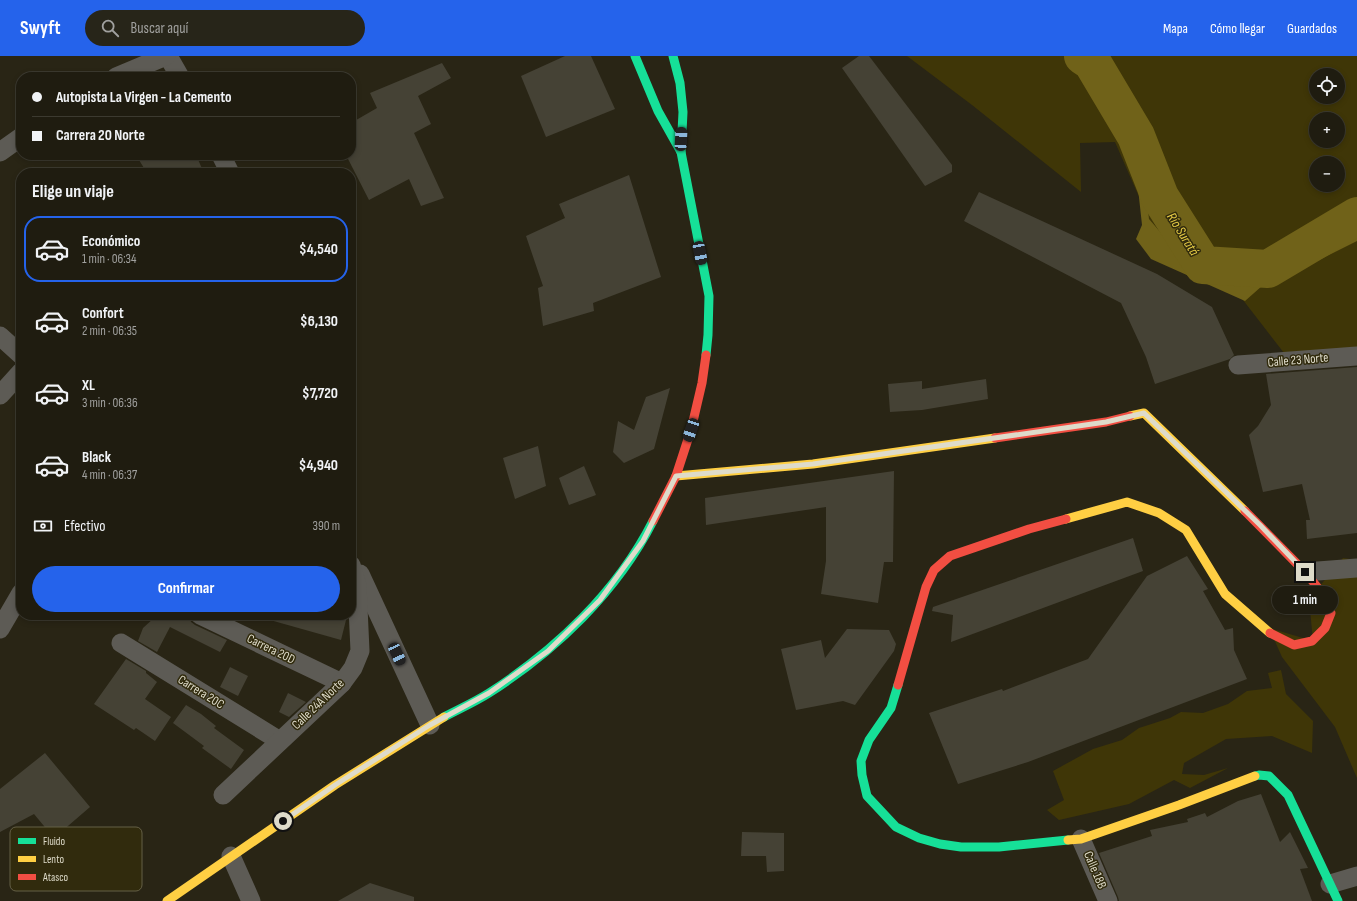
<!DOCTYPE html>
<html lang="es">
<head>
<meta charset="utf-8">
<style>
  :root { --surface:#1f1c10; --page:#272519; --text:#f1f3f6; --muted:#a1a19f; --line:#3c3a30; --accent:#2563eb }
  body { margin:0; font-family:"Sofia Sans Condensed",sans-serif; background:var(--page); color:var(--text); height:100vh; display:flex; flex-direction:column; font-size:15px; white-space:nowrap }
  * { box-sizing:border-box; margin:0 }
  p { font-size:13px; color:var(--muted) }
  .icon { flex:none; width:22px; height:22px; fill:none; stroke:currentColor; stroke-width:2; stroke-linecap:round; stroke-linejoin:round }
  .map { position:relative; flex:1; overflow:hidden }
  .side { position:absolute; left:16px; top:112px; width:340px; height:452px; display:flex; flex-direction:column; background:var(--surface); border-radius:16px; box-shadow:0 2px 6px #0003,0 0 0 1px var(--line) }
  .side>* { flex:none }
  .top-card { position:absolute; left:16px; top:16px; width:340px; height:88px; border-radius:16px; box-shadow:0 2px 6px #0003,0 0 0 1px var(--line); display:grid; align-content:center; height:88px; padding:0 16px; background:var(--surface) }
  .controls { position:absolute; left:1309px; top:12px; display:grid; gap:8px }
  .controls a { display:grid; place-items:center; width:36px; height:36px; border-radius:50%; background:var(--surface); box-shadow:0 2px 6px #0003,0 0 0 1px var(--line); font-size:20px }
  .end { position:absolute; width:18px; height:18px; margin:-9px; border:5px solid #dedbca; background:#111; box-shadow:0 0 0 2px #111 }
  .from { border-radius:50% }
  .bubble { position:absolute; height:28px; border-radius:14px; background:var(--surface); box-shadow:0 2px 6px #0003,0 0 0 1px var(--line); font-size:13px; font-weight:700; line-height:28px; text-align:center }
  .car { position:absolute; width:12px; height:24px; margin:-12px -6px; border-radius:5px; box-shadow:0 0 3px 1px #0007; background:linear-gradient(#222 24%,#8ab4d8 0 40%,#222 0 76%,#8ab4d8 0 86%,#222 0) }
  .top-card b { display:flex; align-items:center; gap:14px; height:38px; font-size:15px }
  .top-card b+b { border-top:1px solid var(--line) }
  .top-card i { width:10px; height:10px; background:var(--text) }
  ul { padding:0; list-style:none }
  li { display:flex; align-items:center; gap:12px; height:66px; margin:0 8px 6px; padding:0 8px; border:2px solid transparent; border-radius:16px }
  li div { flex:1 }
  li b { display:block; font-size:15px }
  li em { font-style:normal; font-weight:700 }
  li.selected { border-color:var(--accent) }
  li>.icon { width:36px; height:36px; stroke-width:1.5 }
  h2 { padding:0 16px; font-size:18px; line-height:48px }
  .pay { display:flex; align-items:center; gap:10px; height:44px; padding:0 16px; font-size:15px }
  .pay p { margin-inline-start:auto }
  .primary-button { display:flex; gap:8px; margin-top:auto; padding:8px 16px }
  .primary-button a { flex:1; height:46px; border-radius:24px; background:var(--accent); color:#fff; font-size:16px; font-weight:700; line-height:46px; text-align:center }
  header { display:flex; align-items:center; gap:24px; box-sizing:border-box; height:56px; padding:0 20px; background:var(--accent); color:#fff }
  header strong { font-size:19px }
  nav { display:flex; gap:22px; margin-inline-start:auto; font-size:14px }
  .search { width:280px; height:36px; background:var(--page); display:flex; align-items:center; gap:10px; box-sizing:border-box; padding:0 14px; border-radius:22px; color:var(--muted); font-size:15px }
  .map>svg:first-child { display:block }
</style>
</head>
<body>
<header>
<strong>Swyft</strong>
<div class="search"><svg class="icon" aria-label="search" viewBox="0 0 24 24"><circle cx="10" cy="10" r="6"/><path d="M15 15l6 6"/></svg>Buscar aquí</div>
<nav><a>Mapa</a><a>Cómo llegar</a><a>Guardados</a></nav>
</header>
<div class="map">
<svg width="1357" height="845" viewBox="0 0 1357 845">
  <rect width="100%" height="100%" fill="#292515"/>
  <g fill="#3f3607" fill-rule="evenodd">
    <path d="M 907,0 L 1357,0 L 1357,297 L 1284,297 L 1243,244 L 1154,175 L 1115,86 L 1080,87 L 1081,136 L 972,49 ZM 1316,19 L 1338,19 L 1338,41 L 1316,41 ZM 1316,63 L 1338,63 L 1338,85 L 1316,85 ZM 1316,107 L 1338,107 L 1338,129 L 1316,129 Z"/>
    <path d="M 1343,502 L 1357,504 L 1357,722 L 1335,671 L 1282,601 L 1269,572 L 1313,585 L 1309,543 Z"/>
    <path d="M 1281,614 L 1286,638 L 1313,665 L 1312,697 L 1272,680 L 1226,683 L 1184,707 L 1182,718 L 1204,719 L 1228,712 L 1190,732 L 1174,724 L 1129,748 L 1059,764 L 1047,754 L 1064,744 L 1053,715 L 1093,693 L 1122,684 L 1139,672 L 1170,662 L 1181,656 L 1203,657 L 1228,648 L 1247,635 L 1272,632 L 1268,617 Z"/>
  </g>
  <path fill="#706219" d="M 1075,0 L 1087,0 L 1102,13 L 1129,58 L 1139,89 L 1145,127 L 1149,163 L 1168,185 L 1219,221 L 1245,221 L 1273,212 L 1304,198 L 1338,188 L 1357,174 L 1357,185 L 1315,206 L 1271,222 L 1245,245 L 1151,203 L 1136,183 L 1142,169 L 1136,114 L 1123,70 L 1093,17 Z"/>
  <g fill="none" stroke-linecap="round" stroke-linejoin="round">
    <path stroke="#706219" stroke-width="6" d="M 1322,181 L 1357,180"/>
    <path stroke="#706219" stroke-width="38" d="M 1083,0 L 1092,6 L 1136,80 L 1160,141 L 1203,209 L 1268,213 L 1357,160"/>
  </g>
  <g fill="#454235">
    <path d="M 565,0 L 591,0 L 615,53 L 546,81 L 521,20 Z"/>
    <path d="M 859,0 L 869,0 L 952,109 L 952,116 L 925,130 L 842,12 Z"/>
    <path d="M 442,7 L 451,22 L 418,40 L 431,68 L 414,77 L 444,142 L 421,150 L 409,123 L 369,144 L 346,99 L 351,99 L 351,67 L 377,52 L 370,37 Z"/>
    <path d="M 136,99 L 196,99 L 204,117 L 147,117 Z"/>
    <path d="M 629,119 L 661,221 L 593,247 L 594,255 L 543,270 L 538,232 L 543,230 L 526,180 L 565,162 L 559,148 Z"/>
    <path d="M 979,136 L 1157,218 L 1212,251 L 1234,299 L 1230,303 L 1155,328 L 1146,301 L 1121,247 L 964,165 Z"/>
    <path d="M 1357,311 L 1357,477 L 1307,483 L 1306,464 L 1310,464 L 1302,428 L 1263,436 L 1249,379 L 1258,370 L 1271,349 L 1266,318 Z"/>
    <path d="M 986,323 L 988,343 L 922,354 L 890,356 L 888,328 L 922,325 L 922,333 Z"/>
    <path d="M 670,332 L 654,393 L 624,407 L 613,396 L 618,365 L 634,374 L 646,341 Z"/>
    <path d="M 538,390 L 546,430 L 515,443 L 503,402 Z"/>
    <path d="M 584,410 L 596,439 L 569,449 L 559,422 Z"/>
    <path d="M 894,415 L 893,506 L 884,506 L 878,547 L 821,538 L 826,505 L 826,451 L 706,469 L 705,442 Z"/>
    <path d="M 1133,482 L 1143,515 L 951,586 L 953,559 L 932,555 L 933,551 Z"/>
    <path d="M 1187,500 L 1208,533 L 1203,535 L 1225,574 L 1233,572 L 1234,594 L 1247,623 L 1028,706 L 958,728 L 929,657 L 1002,633 L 1003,635 L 1088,603 L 1147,520 Z"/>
    <path d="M 148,559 L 177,559 L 190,562 L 191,566 L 195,569 L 227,584 L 220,596 L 170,571 L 157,596 L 138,585 L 143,572 L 154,562 Z"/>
    <path d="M 270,559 L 347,559 L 347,560 L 341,584 L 270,564 Z"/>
    <path d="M 847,573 L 889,574 L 896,588 L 894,595 L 855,649 L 843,645 L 796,654 L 781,593 L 821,584 L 825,602 Z"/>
    <path d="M 126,603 L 146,615 L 146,617 L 157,626 L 145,643 L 171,661 L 155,685 L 136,672 L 134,674 L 94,648 Z"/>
    <path d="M 230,611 L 248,620 L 238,640 L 220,631 Z"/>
    <path d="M 288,637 L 306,646 L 289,661 L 279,656 Z"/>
    <path d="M 186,649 L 201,658 L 216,670 L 214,672 L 244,694 L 231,713 L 202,692 L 204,690 L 173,667 Z"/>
    <path d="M 45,697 L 90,751 L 54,782 L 34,758 L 0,776 L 0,733 Z"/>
    <path d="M 1261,738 L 1280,786 L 1290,776 L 1308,812 L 1300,813 L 1312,845 L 1119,845 L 1118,841 L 1099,797 L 1152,780 L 1150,774 L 1188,766 L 1187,763 L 1205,757 L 1207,761 L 1238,745 Z"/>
    <path d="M 742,776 L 784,777 L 784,815 L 767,816 L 766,800 L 741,800 Z"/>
    <path d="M 370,827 L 414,841 L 414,845 L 338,845 Z"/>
  </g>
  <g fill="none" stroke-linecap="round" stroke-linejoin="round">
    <g stroke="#5d5b55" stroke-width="19">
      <path d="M 168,0 L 180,21"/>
      <path d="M 116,21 L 166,0"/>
      <path d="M 0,96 L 21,81"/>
      <path d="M 221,99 L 230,117"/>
      <path d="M 0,280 L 21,299"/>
      <path d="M 1238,309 L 1357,300"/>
      <path d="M 0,339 L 21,316"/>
      <path d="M 1305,516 L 1357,512"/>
      <path d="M 360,518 L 430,669"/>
      <path d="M 200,559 L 342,627"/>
      <path d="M 0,573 L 21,537"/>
      <path d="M 121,587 L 280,685"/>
      <path d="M 223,739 L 342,627 L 353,612 L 360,595 L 357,529 L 351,509"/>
      <path d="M 1081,783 L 1108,845"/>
      <path d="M 231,800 L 251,845"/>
      <path d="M 1330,828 L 1357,820"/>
    </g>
    <g stroke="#16e098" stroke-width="9">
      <path d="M 635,0 L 658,55 L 681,96"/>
      <path d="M 673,0 L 680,27 L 683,56 L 681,96 L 709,240 L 708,279 L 706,299"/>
      <path d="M 898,629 L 891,652 L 869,684 L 861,705 L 862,719 L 867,740 L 896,771 L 919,782 L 940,788 L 961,791 L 999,791 L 1068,784"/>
      <path d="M 444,661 C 459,653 475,646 489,637 C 556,594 617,536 653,465"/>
      <path d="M 1255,720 L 1259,719 L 1269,720 L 1288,739 L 1338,845"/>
    </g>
    <g stroke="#ffcf43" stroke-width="9">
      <path d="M 1130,360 L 1144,357 L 1245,455"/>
      <path d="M 676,420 L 813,408 L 995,382"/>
      <path d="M 1066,463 L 1127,446 L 1159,457 L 1186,474 L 1225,538 L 1270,577"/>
      <path d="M 1068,784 L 1081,783 L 1179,749 L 1255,720"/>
      <path d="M 167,845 L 335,729 L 444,661"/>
    </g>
    <g stroke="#f24e42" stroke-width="9">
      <path d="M 995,382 L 1106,366 L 1130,360"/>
      <path d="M 1245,455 L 1305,516 L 1323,538 L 1331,557 L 1325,572 L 1312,585 L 1294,589 L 1270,577"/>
      <path d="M 653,465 L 676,420 L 691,374 L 702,327 L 706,299"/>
      <path d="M 898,629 L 926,531 L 934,514 L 950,500 L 1029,473 L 1066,463"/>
    </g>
  </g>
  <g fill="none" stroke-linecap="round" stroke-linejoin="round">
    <path stroke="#dedbca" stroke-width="5" d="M 283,765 L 335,729 L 430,669 L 489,637 L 548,595 L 600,544 L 643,485 L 676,420 L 813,408 L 1106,366 L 1144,357 L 1260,469 L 1305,516"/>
  </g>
  <g text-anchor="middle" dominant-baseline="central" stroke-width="3" stroke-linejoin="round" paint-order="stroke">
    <g font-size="13" fill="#dedbca" stroke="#312b0d">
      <text transform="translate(1298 304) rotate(-5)">Calle 23 Norte</text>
      <text transform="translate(271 593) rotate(26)">Carrera 20D</text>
      <text transform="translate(201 636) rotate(32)">Carrera 20C</text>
      <text transform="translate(318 648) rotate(-44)">Calle 24A Norte</text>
      <text transform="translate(1095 814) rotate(67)">Calle 18B</text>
    </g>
    <g font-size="14" font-style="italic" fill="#e6cb45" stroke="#312b0d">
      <text transform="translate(1183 178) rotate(58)">Río Suratá</text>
    </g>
  </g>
  <rect x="10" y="771" width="132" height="64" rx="6" fill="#312b0d" stroke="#656046" stroke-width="1"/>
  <rect x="18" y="782" width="18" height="6" fill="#16e098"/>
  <rect x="18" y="800" width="18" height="6" fill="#ffcf43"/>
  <rect x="18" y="818" width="18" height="6" fill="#f24e42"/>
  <g font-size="11" fill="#dedbca">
    <text x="43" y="789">Fluido</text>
    <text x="43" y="807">Lento</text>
    <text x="43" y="825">Atasco</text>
  </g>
</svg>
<div class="controls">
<a><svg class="icon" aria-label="locate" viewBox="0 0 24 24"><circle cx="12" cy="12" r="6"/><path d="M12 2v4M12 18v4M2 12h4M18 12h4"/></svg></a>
<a>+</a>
<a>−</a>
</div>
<i class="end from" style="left:283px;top:765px"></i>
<i class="end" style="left:1305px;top:516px"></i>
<div class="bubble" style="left:1272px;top:530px;width:66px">1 min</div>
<i class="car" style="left:681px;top:83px;rotate:3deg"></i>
<i class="car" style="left:700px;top:197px;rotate:169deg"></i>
<i class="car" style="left:691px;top:374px;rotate:199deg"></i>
<i class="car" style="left:397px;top:598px;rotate:155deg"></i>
<div class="top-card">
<b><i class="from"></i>Autopista La Virgen - La Cemento</b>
<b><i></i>Carrera 20 Norte</b>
</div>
<section class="side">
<h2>Elige un viaje</h2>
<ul>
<li class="selected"><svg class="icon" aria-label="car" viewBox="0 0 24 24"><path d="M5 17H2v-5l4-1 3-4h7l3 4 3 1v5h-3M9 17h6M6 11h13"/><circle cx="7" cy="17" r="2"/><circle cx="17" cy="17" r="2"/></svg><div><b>Económico</b><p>1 min · 06:34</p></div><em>$4,540</em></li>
<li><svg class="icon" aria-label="car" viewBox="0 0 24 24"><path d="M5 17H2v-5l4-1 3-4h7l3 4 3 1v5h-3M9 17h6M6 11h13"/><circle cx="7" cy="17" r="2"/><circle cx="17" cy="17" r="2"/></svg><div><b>Confort</b><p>2 min · 06:35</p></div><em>$6,130</em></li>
<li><svg class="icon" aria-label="car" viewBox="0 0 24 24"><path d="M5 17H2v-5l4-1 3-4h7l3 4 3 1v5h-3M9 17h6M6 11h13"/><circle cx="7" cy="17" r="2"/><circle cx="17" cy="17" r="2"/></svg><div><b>XL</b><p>3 min · 06:36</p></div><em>$7,720</em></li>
<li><svg class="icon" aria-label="car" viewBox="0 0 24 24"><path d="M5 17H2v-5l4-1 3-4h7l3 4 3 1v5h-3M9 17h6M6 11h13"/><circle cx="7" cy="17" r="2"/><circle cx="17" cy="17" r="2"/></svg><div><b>Black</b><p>4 min · 06:37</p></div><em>$4,940</em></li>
</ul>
<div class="pay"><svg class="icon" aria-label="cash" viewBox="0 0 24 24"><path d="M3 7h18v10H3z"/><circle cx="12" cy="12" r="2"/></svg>Efectivo<p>390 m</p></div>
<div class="primary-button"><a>Confirmar</a></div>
</section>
</div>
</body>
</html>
